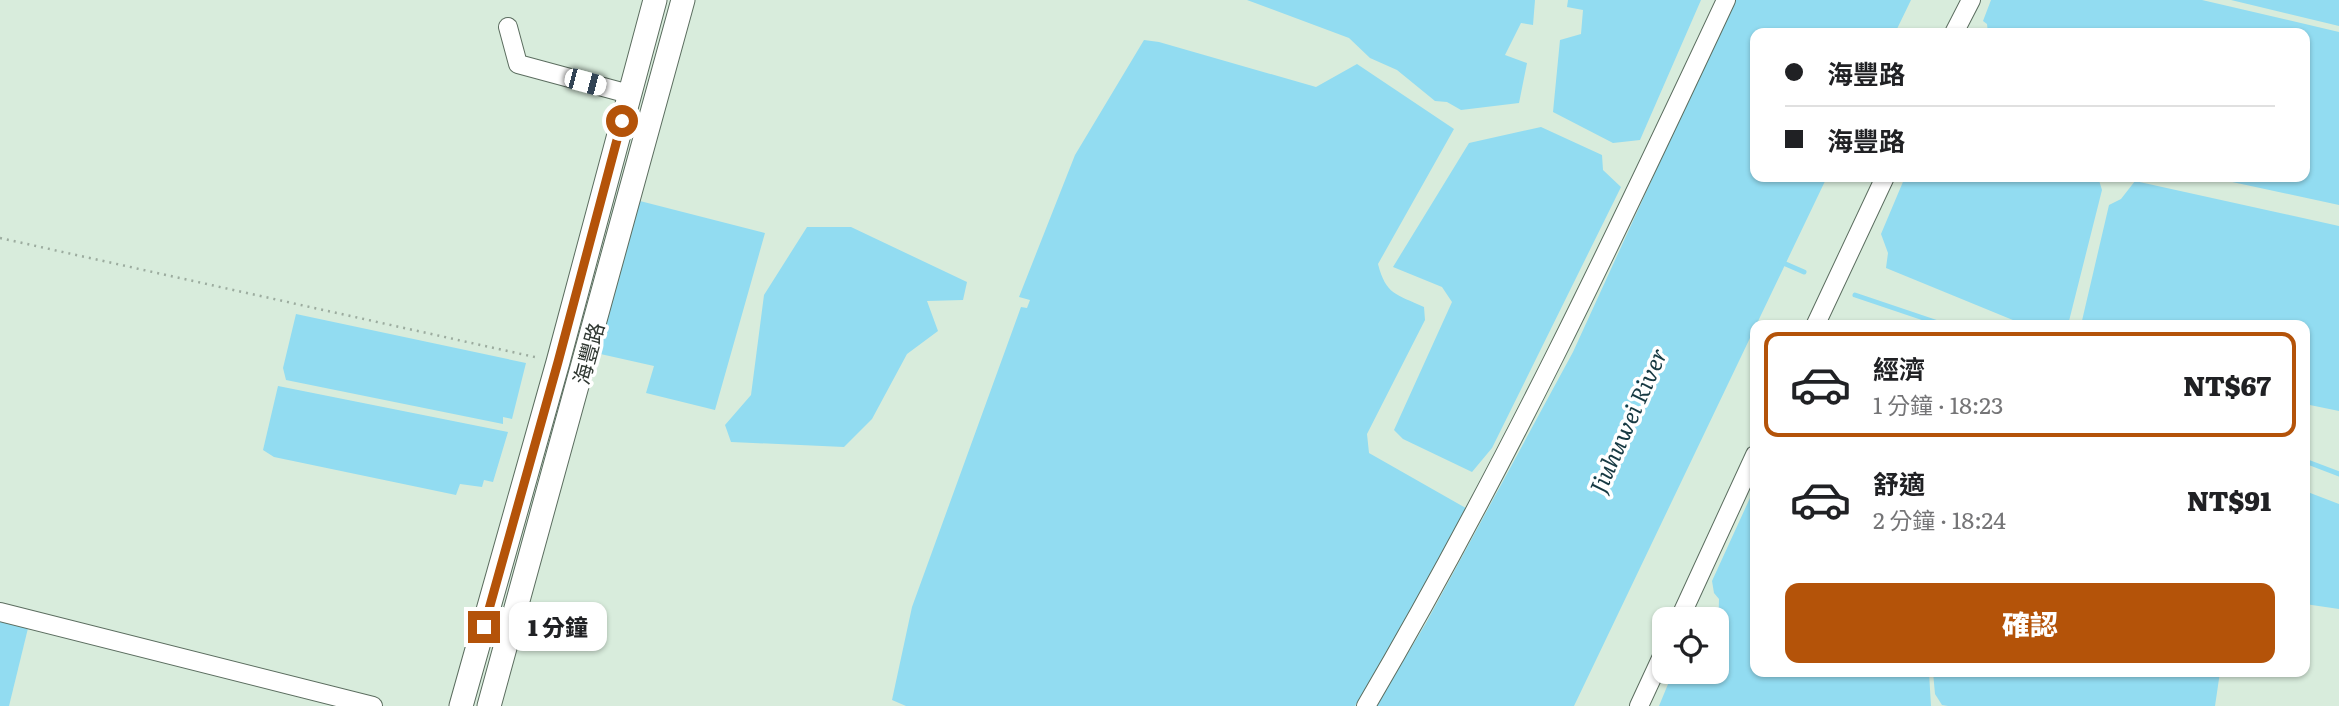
<!DOCTYPE html>
<html lang="zh-TW">
<head>
<meta charset="utf-8">
<style>
  :root { --surface:#fff; --page:#f6f6f6; --text:#202124; --muted:#757577; --line:#e0e0e0; --accent:#b45309 }
  body { margin:0; font-family:Literata,"Noto Sans TC",serif; background:var(--page); color:var(--text); height:100vh; display:flex; flex-direction:column; font-size:26px; white-space:nowrap }
  * { box-sizing:border-box; margin:0 }
  p { font-size:23px; color:var(--muted) }
  .icon { flex:none; width:38px; height:38px; fill:none; stroke:currentColor; stroke-width:2; stroke-linecap:round; stroke-linejoin:round }
  .map { position:relative; flex:1; overflow:hidden }
  .details { position:absolute; left:1750px; top:320px; width:560px; height:357px; display:flex; flex-direction:column; background:var(--surface); border-radius:14px; box-shadow:0 2px 5px #0004 }
  .details>* { flex:none }
  .banner { position:absolute; left:1750px; top:28px; width:560px; height:154px; border-radius:14px; box-shadow:0 2px 5px #0004; display:grid; align-content:center; height:154px; padding:0 35px; background:var(--surface) }
  .fabs { position:absolute; left:1652px; top:607px; display:grid; gap:14px }
  .fabs a { display:grid; place-items:center; width:77px; height:77px; border-radius:14px; background:var(--surface); box-shadow:0 2px 5px #0004; font-size:35px }
  .end { position:absolute; width:32px; height:32px; margin:-16px; border:9px solid #b45309; background:#fff; box-shadow:0 0 0 4px #fff }
  .from { border-radius:50% }
  .bubble { position:absolute; height:49px; border-radius:14px; background:var(--surface); box-shadow:0 2px 5px #0004; font-size:23px; font-weight:800; line-height:49px; text-align:center }
  .car { position:absolute; width:21px; height:42px; margin:-21px -10px; border-radius:9px; box-shadow:0 0 5px 2px #0007; background:linear-gradient(#fff 24%,#345 0 40%,#fff 0 76%,#345 0 86%,#fff 0) }
  .banner b { display:flex; align-items:center; gap:24px; height:66px; font-size:26px }
  .banner b+b { border-top:2px solid var(--line) }
  .banner i { width:18px; height:18px; background:var(--text) }
  ul { padding:12px 0 0; list-style:none }
  li { display:flex; align-items:center; gap:21px; height:105px; margin:0 14px 10px; padding:0 21px; border:4px solid transparent; border-radius:14px }
  li div { flex:1 }
  li b { display:block; font-size:26px }
  li em { font-style:normal; font-weight:800 }
  li.active { border-color:var(--accent) }
  li>.icon { width:63px; height:63px; stroke-width:1.5 }
  .primary-button { display:flex; gap:14px; margin-top:auto; padding:14px 35px }
  .primary-button a { flex:1; height:80px; border-radius:14px; background:var(--accent); color:#fff; font-size:28px; font-weight:800; line-height:80px; text-align:center }
  .map>svg:first-child { display:block }
</style>
</head>
<body>
<div class="map">
<svg width="2339" height="706" viewBox="0 0 2339 706">
  <rect width="100%" height="100%" fill="#d8ecdc"/>
  <g fill="#92dcf1">
    <path d="M 1247,0 L 1535,0 L 1533,25 L 1521,23 L 1505,55 L 1527,63 L 1519,103 L 1461,110 L 1447,102 L 1435,101 L 1397,70 L 1370,58 L 1349,38 Z"/>
    <path d="M 1568,0 L 1701,0 L 1640,140 L 1613,143 L 1553,112 L 1560,40 L 1581,34 L 1583,10 L 1567,7 Z"/>
    <path d="M 1734,0 L 1911,0 L 1895,33 L 1755,33 L 1755,177 L 1827,177 L 1574,706 L 1376,706 L 1426,623 L 1573,352 Z"/>
    <path d="M 1991,0 L 2202,0 L 2339,32 L 2339,205 L 2209,177 L 2305,177 L 2305,33 L 1988,33 L 1987,24 L 1983,21 Z"/>
    <path d="M 2231,0 L 2339,0 L 2339,26 Z"/>
    <path d="M 1144,40 L 1159,42 L 1316,87 L 1357,64 L 1454,129 L 1378,264 C 1386,295 1396,294 1424,307 L 1425,320 L 1367,434 L 1369,453 L 1471,511 L 1355,706 L 906,706 L 892,700 L 912,607 L 1021,307 L 1027,308 L 1030,300 L 1019,297 L 1075,155 Z"/>
    <path d="M 1541,127 L 1602,155 L 1603,170 L 1621,187 L 1492,448 L 1472,472 L 1403,439 L 1394,430 L 1452,302 L 1442,287 L 1393,267 L 1469,143 Z"/>
    <path d="M 1905,177 L 2098,177 L 2102,190 L 2068,325 L 2025,325 L 1886,268 L 1888,253 L 1881,234 Z"/>
    <path d="M 2135,181 L 2339,226 L 2339,411 L 2305,404 L 2305,326 L 2081,325 L 2109,205 L 2121,199 Z"/>
    <path d="M 636,200 L 765,233 L 715,410 L 646,393 L 654,366 L 587,351 Z"/>
    <path d="M 807,227 L 851,227 L 967,282 L 963,300 L 927,301 L 938,331 L 907,354 L 872,419 L 844,447 L 731,442 L 725,425 L 751,395 L 764,295 Z"/>
    <path d="M 296,314 L 526,363 L 512,419 L 503,417 L 503,424 L 286,380 L 283,368 Z"/>
    <path d="M 278,386 L 508,432 L 493,482 L 484,480 L 482,487 L 460,484 L 456,495 L 274,457 L 263,450 Z"/>
    <path d="M 1755,487 L 1755,672 L 1929,672 L 1931,706 L 1659,706 L 1673,672 L 1717,672 L 1719,599 L 1714,593 L 1712,581 Z"/>
    <path d="M 2305,491 L 2339,504 L 2339,609 L 2305,604 Z"/>
    <path d="M 0,612 L 30,620 L 9,706 L 0,706 Z"/>
    <path d="M 1933,672 L 2220,672 L 2215,706 L 1948,706 L 1942,705 L 1935,694 Z"/>
  </g>
  <g fill="none" stroke-linecap="round" stroke-linejoin="round">
    <g stroke="#92dcf1" stroke-width="5">
      <path d="M 1781,262 L 1804,272"/>
      <path d="M 1855,295 L 1947,326"/>
      <path d="M 2305,461 L 2339,474"/>
    </g>
    <g stroke="#5b6d5f" stroke-width="20">
      <g id="minor">
        <path d="M 508,27 L 518,64 L 629,94"/>
        <path d="M 1954,33 L 1971,0"/>
        <path d="M 1815,326 L 1885,177"/>
        <path d="M 0,612 L 373,706"/>
        <path d="M 1679,620 L 1755,455"/>
        <path d="M 1366,706 C 1500,478 1614,239 1726,0"/>
        <path d="M 1639,706 L 1664,652"/>
      </g>
    </g>
    <g stroke="#5b6d5f" stroke-width="25">
      <g id="major">
        <path d="M 461,706 L 558,362 L 655,0"/>
        <path d="M 489,706 L 683,0"/>
      </g>
    </g>
    <path stroke="#9cac9f" stroke-width="2.5" stroke-dasharray="2 5" stroke-linecap="butt" d="M 0,238 L 539,358"/>
    <use href="#minor" stroke="#fff" stroke-width="18"/>
    <use href="#major" stroke="#fff" stroke-width="23"/>
  </g>
  <g fill="none" stroke-linecap="round" stroke-linejoin="round">
    <path stroke="#b45309" stroke-width="9" d="M 484,627 L 558,362 L 622,121"/>
  </g>
  <g text-anchor="middle" dominant-baseline="central" stroke-width="7" stroke-linejoin="round" paint-order="stroke">
    <g font-size="21" fill="#303832" stroke="#fff">
      <text transform="translate(587 353) rotate(-75)">海豐路</text>
    </g>
    <g font-size="23" font-style="italic" fill="#163942" stroke="#fff">
      <text transform="translate(1627 420) rotate(-66)">Jiuhuwei River</text>
    </g>
  </g>
</svg>
<div class="fabs">
<a><svg class="icon" aria-label="locate" viewBox="0 0 24 24"><circle cx="12" cy="12" r="6"/><path d="M12 2v4M12 18v4M2 12h4M18 12h4"/></svg></a>
</div>
<i class="end from" style="left:622px;top:121px"></i>
<i class="end" style="left:484px;top:627px"></i>
<div class="bubble" style="left:509px;top:602px;width:98px">1 分鐘</div>
<i class="car" style="left:585px;top:82px;rotate:105deg"></i>
<div class="banner">
<b><i class="from"></i>海豐路</b>
<b><i></i>海豐路</b>
</div>
<section class="details">
<ul>
<li class="active"><svg class="icon" aria-label="car" viewBox="0 0 24 24"><path d="M5 17H2v-5l4-1 3-4h7l3 4 3 1v5h-3M9 17h6M6 11h13"/><circle cx="7" cy="17" r="2"/><circle cx="17" cy="17" r="2"/></svg><div><b>經濟</b><p>1 分鐘 · 18:23</p></div><em>NT$67</em></li>
<li><svg class="icon" aria-label="car" viewBox="0 0 24 24"><path d="M5 17H2v-5l4-1 3-4h7l3 4 3 1v5h-3M9 17h6M6 11h13"/><circle cx="7" cy="17" r="2"/><circle cx="17" cy="17" r="2"/></svg><div><b>舒適</b><p>2 分鐘 · 18:24</p></div><em>NT$91</em></li>
</ul>
<div class="primary-button"><a>確認</a></div>
</section>
</div>
</body>
</html>
